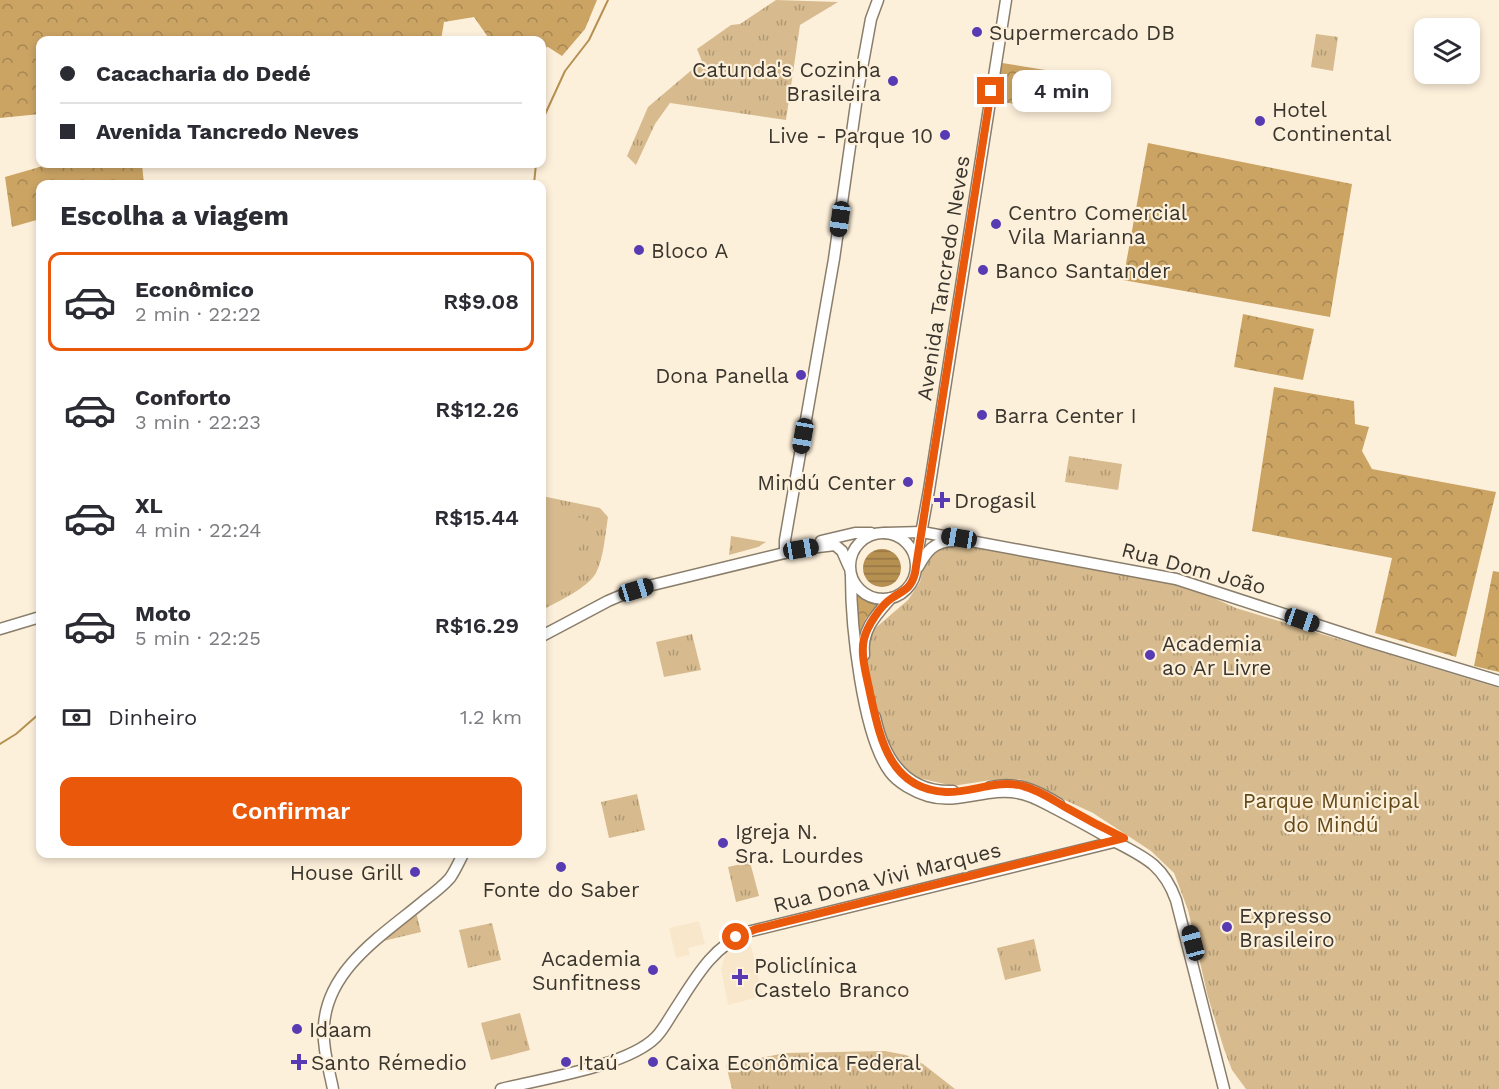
<!DOCTYPE html>
<html lang="pt">
<head>
<meta charset="utf-8">
<style>
  :root { --surface:#fff; --page:#f2f2f3; --text:#2b2b33; --muted:#7c7c81; --line:#e1e1e2; --accent:#ea580c }
  body { margin:0; font-family:"Work Sans",sans-serif; background:var(--page); color:var(--text); height:100vh; display:flex; flex-direction:column; font-size:22px; white-space:nowrap }
  * { box-sizing:border-box; margin:0 }
  p { font-size:20px; color:var(--muted) }
  .icon { flex:none; width:33px; height:33px; fill:none; stroke:currentColor; stroke-width:2; stroke-linecap:round; stroke-linejoin:round }
  .map { position:relative; flex:1; overflow:hidden }
  .details { position:absolute; left:36px; top:180px; width:510px; height:678px; display:flex; flex-direction:column; background:var(--surface); border-radius:12px; box-shadow:0 3px 9px #0003 }
  .details>* { flex:none }
  .top-card { position:absolute; left:36px; top:36px; width:510px; height:132px; border-radius:12px; box-shadow:0 3px 9px #0003; display:grid; align-content:center; height:132px; padding:0 24px; background:var(--surface) }
  .tools { position:absolute; left:1414px; top:18px; display:grid; gap:12px }
  .tools a { display:grid; place-items:center; width:66px; height:66px; border-radius:12px; background:var(--surface); box-shadow:0 3px 9px #0003; font-size:30px }
  .end { position:absolute; width:27px; height:27px; margin:-14px; border:8px solid #ea580c; background:#fff; box-shadow:0 0 0 3px #fff }
  .from { border-radius:50% }
  .bubble { position:absolute; height:42px; border-radius:12px; background:var(--surface); box-shadow:0 3px 9px #0003; font-size:20px; font-weight:600; line-height:42px; text-align:center }
  .car { position:absolute; width:18px; height:36px; margin:-18px -9px; border-radius:8px; box-shadow:0 0 4px 2px #0007; background:linear-gradient(#222 24%,#8ab4d8 0 40%,#222 0 76%,#8ab4d8 0 86%,#222 0) }
  .top-card b { display:flex; align-items:center; gap:21px; height:57px; font-size:22px }
  .top-card b+b { border-top:2px solid var(--line) }
  .top-card i { width:15px; height:15px; background:var(--text) }
  ul { padding:0; list-style:none }
  li { display:flex; align-items:center; gap:18px; height:99px; margin:0 12px 9px; padding:0 12px; border:3px solid transparent; border-radius:12px }
  li div { flex:1 }
  li b { display:block; font-size:22px }
  li em { font-style:normal; font-weight:600 }
  li.selected { border-color:var(--accent) }
  li>.icon { width:54px; height:54px; stroke-width:1.5 }
  h2 { padding:0 24px; font-size:27px; line-height:72px }
  .pay { display:flex; align-items:center; gap:15px; height:66px; padding:0 24px; font-size:22px }
  .pay p { margin-inline-start:auto }
  .primary-button { display:flex; gap:12px; margin-top:auto; padding:12px 24px }
  .primary-button a { flex:1; height:69px; border-radius:12px; background:var(--accent); color:#fff; font-size:24px; font-weight:600; line-height:69px; text-align:center }
  .map>svg:first-child { display:block }
</style>
</head>
<body>
<div class="map">
<svg width="1499" height="1089" viewBox="0 0 1499 1089">
  <defs>
    <pattern id="grass-tufts" width="24" height="20" patternUnits="userSpaceOnUse" patternTransform="scale(1.5)"><rect width="24" height="20" fill="#d7bb8f"/><path d="M3 7l-1-3M5 7V3M7 7l1-3M15 17l-1-3M17 17v-4M19 17l1-3" fill="none" stroke="#af9975"/></pattern>
    <pattern id="forest-crowns" width="20" height="18" patternUnits="userSpaceOnUse" patternTransform="scale(1.5)"><rect width="20" height="18" fill="#cba464"/><path d="M2 6a3 3 0 1 1 6 0M12 15a3 3 0 1 1 6 0" fill="none" stroke="#a68653"/></pattern>
    <pattern id="water-rules" width="6" height="5" patternUnits="userSpaceOnUse" patternTransform="scale(1.5)"><rect width="6" height="5" fill="#b69051"/><path d="M0 2.5h6" fill="none" stroke="#957644"/></pattern>
  </defs>
  <rect width="100%" height="100%" fill="#fdf0db"/>
  <g fill="#f9e7cb">
    <path d="M 699,921 L 705,944 L 688,948 L 690,955 L 676,958 L 669,928 Z"/>
    <path d="M 749,937 L 763,996 L 728,1005 L 721,969 L 727,948 Z"/>
  </g>
  <g fill="url(#grass-tufts)">
    <path d="M 776,0 L 838,2 L 800,25 L 786,120 L 670,103 L 655,124 L 636,165 L 627,156 L 648,107 L 694,68 L 703,64 L 697,49 L 731,25 L 740,24 Z"/>
    <path d="M 1316,34 L 1338,37 L 1333,71 L 1311,67 Z"/>
    <path d="M 1069,456 L 1122,464 L 1118,490 L 1065,482 Z"/>
    <path d="M 542,496 L 600,508 L 608,517 C 605,535 604,557 596,573 C 588,588 557,602 542,610 Z"/>
    <path d="M 731,536 L 766,542 L 758,547 L 729,555 Z"/>
    <path d="M 963,545 L 1176,581 L 1236,608 L 1499,688 L 1499,1089 L 1246,1089 L 1232,1070 L 1224,1049 L 1208,997 L 1188,910 L 1174,873 L 1151,851 L 1093,813 L 1019,779 L 991,780 L 953,786 L 910,776 L 898,766 L 879,726 L 864,651 L 866,636 L 908,600 L 920,582 L 924,563 L 929,556 L 940,549 Z"/>
    <path d="M 692,634 L 701,670 L 664,677 L 656,642 Z"/>
    <path d="M 637,794 L 645,830 L 609,838 L 601,802 Z"/>
    <path d="M 750,862 L 759,896 L 736,902 L 728,867 Z"/>
    <path d="M 416,912 L 421,932 L 375,943 Z"/>
    <path d="M 492,923 L 501,960 L 468,968 L 459,930 Z"/>
    <path d="M 1034,939 L 1041,971 L 1005,980 L 997,948 Z"/>
    <path d="M 520,1013 L 530,1050 L 491,1060 L 481,1023 Z"/>
    <path d="M 885,1051 L 906,1055 L 923,1064 L 955,1089 L 732,1089 L 726,1065 L 785,1053 Z"/>
  </g>
  <g fill="url(#forest-crowns)">
    <path d="M 0,0 L 597,0 L 585,29 L 562,56 L 548,47 L 542,48 L 542,40 L 490,40 L 474,17 L 444,22 L 441,40 L 40,40 L 40,114 L 0,118 Z"/>
    <path d="M 996,62 L 1064,73 L 1058,111 L 990,100 Z"/>
    <path d="M 1148,143 L 1352,184 L 1330,317 L 1123,280 Z"/>
    <path d="M 50,164 L 142,164 L 144,184 L 40,184 L 40,219 L 12,227 L 5,177 Z"/>
    <path d="M 1243,314 L 1314,329 L 1303,380 L 1234,367 Z"/>
    <path d="M 1274,387 L 1354,401 L 1355,424 L 1369,427 L 1362,451 L 1372,469 L 1496,492 L 1456,657 L 1375,633 L 1392,558 L 1252,531 Z"/>
    <path d="M 1493,571 L 1499,572 L 1499,672 L 1474,666 Z"/>
    <path d="M 853,587 L 863,597 L 883,601 L 866,618 L 858,636 Z"/>
  </g>
  <path fill="#d7bb8f" d="M 544,511 L 586,519 L 569,593 L 542,588 L 542,523 Z"/>
  <circle fill="url(#water-rules)" cx="882" cy="568" r="19"/>
  <g fill="none" stroke-linecap="round" stroke-linejoin="round">
    <g stroke="#b69051" stroke-width="2">
      <path d="M 542,121 L 565,71 L 589,40 L 608,0"/>
      <path d="M 534,184 L 536,164"/>
      <path d="M 0,744 L 16,734 L 40,713"/>
    </g>
    <g stroke="#8a7e6b" stroke-width="13">
      <g id="secondary">
        <circle cx="883" cy="566" r="33"/>
        <path d="M 885,533 L 922,532 L 1176,579 L 1367,641 L 1499,681"/>
        <path d="M 821,541 L 855,533 L 871,533"/>
        <path d="M 785,553 L 785,540 L 834,259 L 858,90 L 871,19 L 878,0"/>
        <path d="M 916,561 L 929,490 L 1006,0"/>
        <path d="M 918,567 C 927,551 933,542 953,541"/>
        <path d="M 851,577 C 851,624 862,735 890,772 C 898,783 915,792 928,796 C 958,805 988,787 1018,793 C 1032,795 1044,803 1056,809 C 1075,819 1094,829 1112,840 C 1144,857 1163,864 1176,900 L 1224,1089"/>
        <path d="M 0,629 L 40,617"/>
        <path d="M 542,636 L 608,601 L 636,589 L 801,549 L 835,545 L 842,551 L 849,567"/>
        <path d="M 864,655 C 861,630 876,615 891,598"/>
        <path d="M 875,717 C 884,759 906,793 953,791"/>
        <path d="M 990,787 C 1017,781 1036,790 1059,804"/>
        <path d="M 333,1089 C 329,1069 322,1046 324,1025 C 328,967 386,933 426,899 C 434,893 443,886 450,878 C 455,871 459,862 463,854"/>
        <path d="M 501,1089 C 541,1079 628,1066 656,1037 C 663,1030 668,1020 674,1011 C 695,979 711,948 747,932 L 1118,841"/>
      </g>
    </g>
    <use href="#secondary" stroke="#fff" stroke-width="10"/>
  </g>
  <g fill="none" stroke-linecap="round" stroke-linejoin="round">
    <path stroke="#ea580c" stroke-width="8" d="M 736,937 L 756,929 L 1124,838 C 1105,829 1086,819 1067,808 C 1053,800 1039,790 1023,786 C 998,779 971,793 946,792 C 889,789 880,738 870,693 C 867,677 860,655 864,639 C 867,626 881,605 892,598 C 904,590 911,589 915,573 L 991,91"/>
  </g>
  <g fill="#583ab2" stroke="#fdf0db" stroke-width="2">
    <circle cx="977" cy="32" r="6"/>
    <circle cx="893" cy="81" r="6"/>
    <circle cx="1260" cy="121" r="6"/>
    <circle cx="945" cy="135" r="6"/>
    <circle cx="996" cy="224" r="6"/>
    <circle cx="639" cy="250" r="6"/>
    <circle cx="983" cy="270" r="6"/>
    <circle cx="801" cy="375" r="6"/>
    <circle cx="982" cy="415" r="6"/>
    <circle cx="908" cy="482" r="6"/>
    <path d="M939 491h6v6h6v6h-6v6h-6v-6h-6v-6h6z"/>
    <circle cx="1150" cy="655" r="6"/>
    <circle cx="723" cy="843" r="6"/>
    <circle cx="561" cy="867" r="6"/>
    <circle cx="415" cy="872" r="6"/>
    <circle cx="1227" cy="927" r="6"/>
    <circle cx="653" cy="970" r="6"/>
    <path d="M737 968h6v6h6v6h-6v6h-6v-6h-6v-6h6z"/>
    <circle cx="297" cy="1029" r="6"/>
    <path d="M296 1053h6v6h6v6h-6v6h-6v-6h-6v-6h6z"/>
    <circle cx="566" cy="1062" r="6"/>
    <circle cx="653" cy="1062" r="6"/>
  </g>
  <g text-anchor="middle" dominant-baseline="central" stroke-width="4.5" stroke-linejoin="round" paint-order="stroke">
    <g font-size="21" fill="#3a352d" stroke="#fdf0db" text-anchor="start">
      <text x="989" y="32">Supermercado DB</text>
      <text x="881" y="69" text-anchor="end">Catunda's Cozinha<tspan x="881" dy="24">Brasileira</tspan></text>
      <text x="1272" y="109">Hotel<tspan x="1272" dy="24">Continental</tspan></text>
      <text x="933" y="135" text-anchor="end">Live - Parque 10</text>
      <text x="1008" y="212">Centro Comercial<tspan x="1008" dy="24">Vila Marianna</tspan></text>
      <text x="651" y="250">Bloco A</text>
      <text x="995" y="270">Banco Santander</text>
      <text x="789" y="375" text-anchor="end">Dona Panella</text>
      <text x="994" y="415">Barra Center I</text>
      <text x="896" y="482" text-anchor="end">Mindú Center</text>
      <text x="954" y="500">Drogasil</text>
      <text x="1162" y="643">Academia<tspan x="1162" dy="24">ao Ar Livre</tspan></text>
      <text x="735" y="831">Igreja N.<tspan x="735" dy="24">Sra. Lourdes</tspan></text>
      <text x="403" y="872" text-anchor="end">House Grill</text>
      <text x="561" y="889" text-anchor="middle">Fonte do Saber</text>
      <text x="1239" y="915">Expresso<tspan x="1239" dy="24">Brasileiro</tspan></text>
      <text x="641" y="958" text-anchor="end">Academia<tspan x="641" dy="24">Sunfitness</tspan></text>
      <text x="754" y="965">Policlínica<tspan x="754" dy="24">Castelo Branco</tspan></text>
      <text x="309" y="1029">Idaam</text>
      <text x="311" y="1062">Santo Rémedio</text>
      <text x="578" y="1062">Itaú</text>
      <text x="665" y="1062">Caixa Econômica Federal</text>
    </g>
    <g font-size="21" fill="#3a352d" stroke="#fdf0db">
      <text transform="translate(943 278) rotate(-81)">Avenida Tancredo Neves</text>
      <text transform="translate(1194 568) rotate(15)">Rua Dom João</text>
      <text transform="translate(887 877) rotate(-14)">Rua Dona Vivi Marques</text>
    </g>
    <g font-size="21" fill="#644918" stroke="#fdf0db">
      <text x="1331" y="800">Parque Municipal<tspan x="1331" dy="24">do Mindú</tspan></text>
    </g>
  </g>
</svg>
<div class="tools">
<a><svg class="icon" aria-label="layers" viewBox="0 0 24 24"><path d="M12 4l9 5-9 5-9-5zM3 14l9 5 9-5"/></svg></a>
</div>
<i class="end from" style="left:736px;top:937px"></i>
<i class="end" style="left:991px;top:91px"></i>
<div class="bubble" style="left:1012px;top:70px;width:99px">4 min</div>
<i class="car" style="left:840px;top:219px;rotate:188deg"></i>
<i class="car" style="left:803px;top:436px;rotate:190deg"></i>
<i class="car" style="left:959px;top:538px;rotate:279deg"></i>
<i class="car" style="left:801px;top:549px;rotate:81deg"></i>
<i class="car" style="left:636px;top:590px;rotate:73deg"></i>
<i class="car" style="left:1302px;top:620px;rotate:109deg"></i>
<i class="car" style="left:1193px;top:943px;rotate:345deg"></i>
<div class="top-card">
<b><i class="from"></i>Cacacharia do Dedé</b>
<b><i></i>Avenida Tancredo Neves</b>
</div>
<section class="details">
<h2>Escolha a viagem</h2>
<ul>
<li class="selected"><svg class="icon" aria-label="car" viewBox="0 0 24 24"><path d="M5 17H2v-5l4-1 3-4h7l3 4 3 1v5h-3M9 17h6M6 11h13"/><circle cx="7" cy="17" r="2"/><circle cx="17" cy="17" r="2"/></svg><div><b>Econômico</b><p>2 min · 22:22</p></div><em>R$9.08</em></li>
<li><svg class="icon" aria-label="car" viewBox="0 0 24 24"><path d="M5 17H2v-5l4-1 3-4h7l3 4 3 1v5h-3M9 17h6M6 11h13"/><circle cx="7" cy="17" r="2"/><circle cx="17" cy="17" r="2"/></svg><div><b>Conforto</b><p>3 min · 22:23</p></div><em>R$12.26</em></li>
<li><svg class="icon" aria-label="car" viewBox="0 0 24 24"><path d="M5 17H2v-5l4-1 3-4h7l3 4 3 1v5h-3M9 17h6M6 11h13"/><circle cx="7" cy="17" r="2"/><circle cx="17" cy="17" r="2"/></svg><div><b>XL</b><p>4 min · 22:24</p></div><em>R$15.44</em></li>
<li><svg class="icon" aria-label="car" viewBox="0 0 24 24"><path d="M5 17H2v-5l4-1 3-4h7l3 4 3 1v5h-3M9 17h6M6 11h13"/><circle cx="7" cy="17" r="2"/><circle cx="17" cy="17" r="2"/></svg><div><b>Moto</b><p>5 min · 22:25</p></div><em>R$16.29</em></li>
</ul>
<div class="pay"><svg class="icon" aria-label="cash" viewBox="0 0 24 24"><path d="M3 7h18v10H3z"/><circle cx="12" cy="12" r="2"/></svg>Dinheiro<p>1.2 km</p></div>
<div class="primary-button"><a>Confirmar</a></div>
</section>
</div>
</body>
</html>
